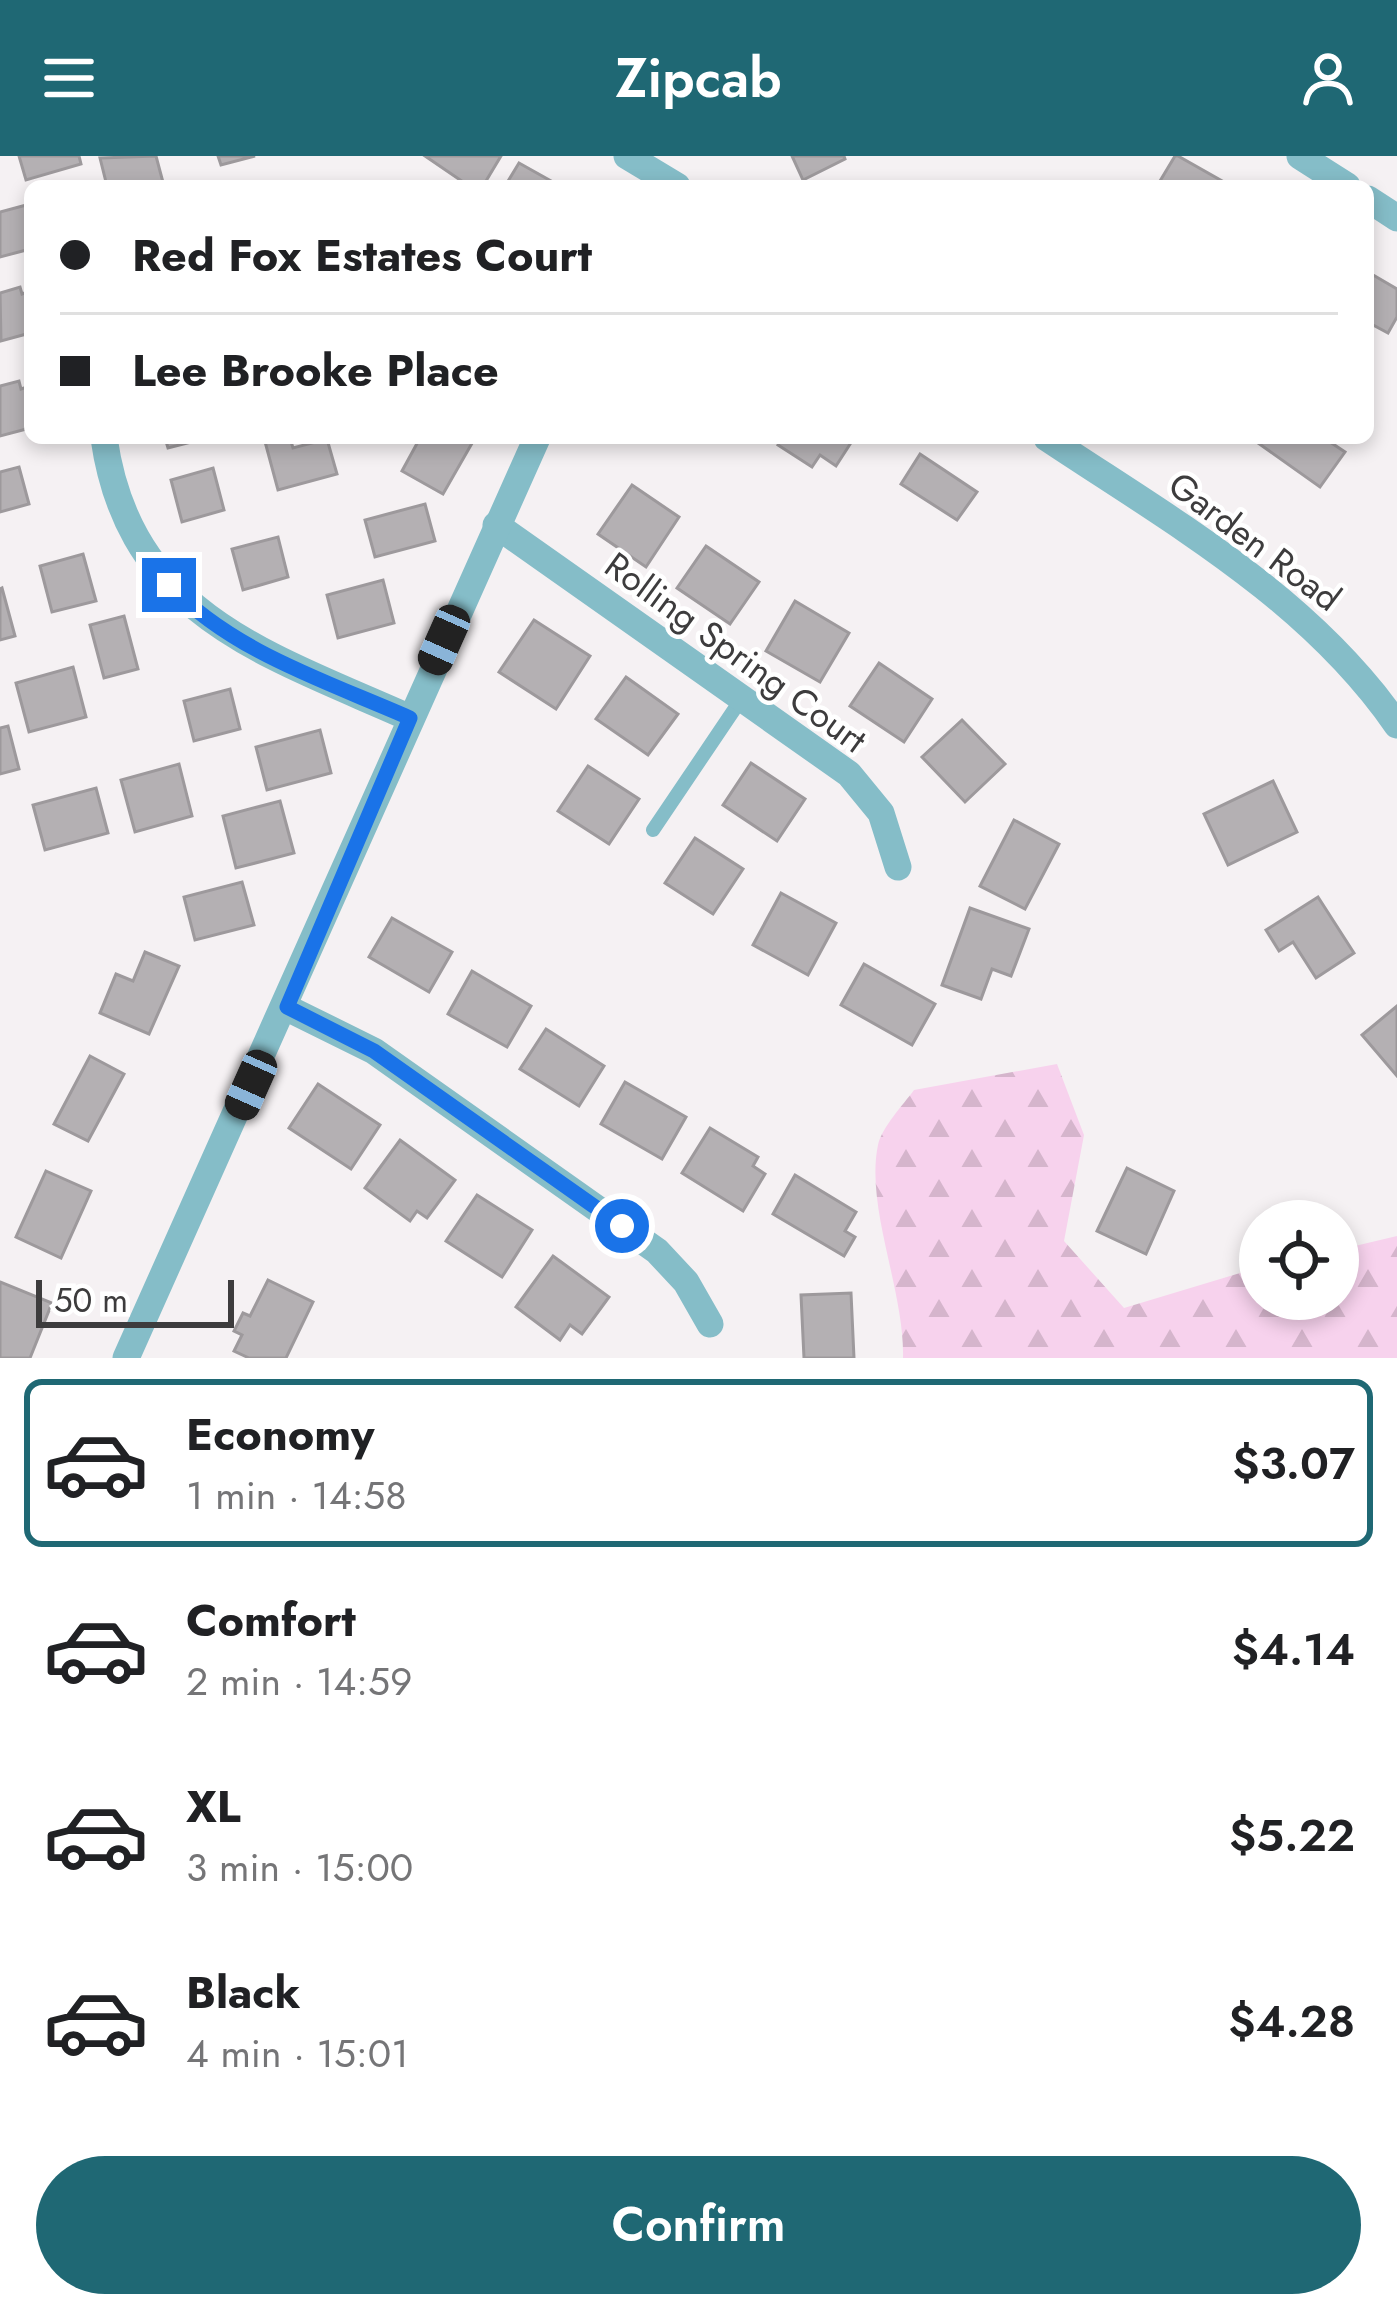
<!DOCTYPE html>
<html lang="en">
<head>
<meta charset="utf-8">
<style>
  :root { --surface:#fff; --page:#f2f2f2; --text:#202124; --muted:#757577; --line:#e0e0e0; --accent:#1f6874 }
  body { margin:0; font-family:Jost,sans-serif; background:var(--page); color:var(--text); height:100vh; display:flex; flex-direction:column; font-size:45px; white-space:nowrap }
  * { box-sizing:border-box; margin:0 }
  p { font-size:39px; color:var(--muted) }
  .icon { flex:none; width:66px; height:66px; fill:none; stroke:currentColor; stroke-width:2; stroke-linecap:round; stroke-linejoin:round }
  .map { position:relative; height:1202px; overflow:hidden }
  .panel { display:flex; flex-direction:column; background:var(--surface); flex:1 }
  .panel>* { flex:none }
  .guide { position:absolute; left:24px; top:24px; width:1350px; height:264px; border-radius:18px; box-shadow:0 6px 18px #0003; display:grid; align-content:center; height:264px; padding:0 36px; background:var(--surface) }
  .buttons { position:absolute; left:1239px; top:1044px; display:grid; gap:24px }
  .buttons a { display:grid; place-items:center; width:120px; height:120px; border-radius:50%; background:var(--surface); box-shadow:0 6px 18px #0003; font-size:60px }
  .scale { position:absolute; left:36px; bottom:30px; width:198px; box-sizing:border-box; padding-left:12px; border:6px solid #3d3c3d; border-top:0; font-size:33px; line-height:42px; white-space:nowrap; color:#3d3c3d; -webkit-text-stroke:9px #fff; paint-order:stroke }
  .end { position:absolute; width:54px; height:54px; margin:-27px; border:15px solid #1a73e8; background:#fff; box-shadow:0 0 0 6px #fff }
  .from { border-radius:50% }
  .car { position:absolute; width:36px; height:72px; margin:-36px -18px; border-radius:15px; box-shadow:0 0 9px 3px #0007; background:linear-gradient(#222 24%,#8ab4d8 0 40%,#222 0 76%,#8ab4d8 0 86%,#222 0) }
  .guide b { display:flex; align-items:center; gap:42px; height:114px; font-size:45px }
  .guide b+b { border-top:3px solid var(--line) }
  .guide i { width:30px; height:30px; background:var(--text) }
  ul { padding:21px 0 0; list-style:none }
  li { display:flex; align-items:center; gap:36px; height:168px; margin:0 24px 18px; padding:0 12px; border:6px solid transparent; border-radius:18px }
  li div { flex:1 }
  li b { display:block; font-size:45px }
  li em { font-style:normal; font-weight:600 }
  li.selected { border-color:var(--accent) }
  li>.icon { width:108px; height:108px; stroke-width:1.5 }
  .primary-button { display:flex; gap:24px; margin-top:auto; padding:24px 36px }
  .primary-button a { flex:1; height:138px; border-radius:72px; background:var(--accent); color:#fff; font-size:48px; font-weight:600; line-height:138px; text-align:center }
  header { display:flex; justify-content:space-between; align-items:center; height:156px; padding:0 36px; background:var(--accent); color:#fff; font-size:54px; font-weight:600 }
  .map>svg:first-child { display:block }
</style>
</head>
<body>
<header><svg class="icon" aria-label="menu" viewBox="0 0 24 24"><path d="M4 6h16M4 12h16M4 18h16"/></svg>Zipcab<svg class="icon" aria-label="person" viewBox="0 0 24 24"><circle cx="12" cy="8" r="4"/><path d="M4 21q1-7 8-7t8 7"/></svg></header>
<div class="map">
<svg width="1397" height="1202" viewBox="0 0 1397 1202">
  <defs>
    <pattern id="forest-firs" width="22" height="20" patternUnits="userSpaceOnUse" patternTransform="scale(3)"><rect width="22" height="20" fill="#f7d2ed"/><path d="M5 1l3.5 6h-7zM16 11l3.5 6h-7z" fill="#d5b5cc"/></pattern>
  </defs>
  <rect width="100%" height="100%" fill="#f5f1f3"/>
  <path fill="url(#forest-firs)" d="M 1057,908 L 1084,979 L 1064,1085 L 1124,1152 L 1260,1111 L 1260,1143 L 1338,1143 L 1338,1094 L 1397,1080 L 1397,1202 L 903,1202 C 905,1136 865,1051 878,989 C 882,971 903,949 914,934 Z"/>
  <g fill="#b4b0b3" stroke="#9d999c" stroke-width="3">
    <path d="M 19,0 L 79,0 L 81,8 L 26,24 Z"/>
    <path d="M 156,0 L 164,30 L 107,30 L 100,2 Z"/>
    <path d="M 218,0 L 255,0 L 221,9 Z"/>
    <path d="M 425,0 L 501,0 L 483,30 L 469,30 Z"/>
    <path d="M 792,0 L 844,0 L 845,3 L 803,24 Z"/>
    <path d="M 1175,0 L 1178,0 L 1231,30 L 1157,30 Z"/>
    <path d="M 519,7 L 560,30 L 505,30 Z"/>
    <path d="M 30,48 L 30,93 L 0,101 L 0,56 Z"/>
    <path d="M 1368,116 L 1397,133 L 1397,161 L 1388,177 L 1373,169 L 1368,177 Z"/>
    <path d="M 20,131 L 22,138 L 30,135 L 30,177 L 1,185 L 0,137 Z"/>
    <path d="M 19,225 L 21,233 L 30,230 L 30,272 L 0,280 L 0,230 Z"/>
    <path d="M 165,282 L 207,282 L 168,292 Z"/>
    <path d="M 264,282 L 290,282 L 293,292 L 327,283 L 337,318 L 278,334 Z"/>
    <path d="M 420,282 L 475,282 L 443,338 L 402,315 Z"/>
    <path d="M 782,282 L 854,282 L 836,310 L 820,299 L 812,311 L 778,289 Z"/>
    <path d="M 1251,282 L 1324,282 L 1345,296 L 1320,331 Z"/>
    <path d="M 920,298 L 977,336 L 957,364 L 901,328 Z"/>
    <path d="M 19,311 L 29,348 L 0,356 L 0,316 Z"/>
    <path d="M 213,312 L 224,354 L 182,366 L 171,324 Z"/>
    <path d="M 632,329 L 679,361 L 646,411 L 598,378 Z"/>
    <path d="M 425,348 L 435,385 L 375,401 L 365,364 Z"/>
    <path d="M 278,381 L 288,421 L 243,434 L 232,393 Z"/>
    <path d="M 706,390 L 759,426 L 730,468 L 677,432 Z"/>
    <path d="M 83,398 L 96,445 L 52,456 L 40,410 Z"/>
    <path d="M 383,424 L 394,467 L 338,482 L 327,439 Z"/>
    <path d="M 2,432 L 15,480 L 0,484 L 0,433 Z"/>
    <path d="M 795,445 L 849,477 L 820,526 L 766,495 Z"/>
    <path d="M 124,460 L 138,513 L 104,522 L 90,469 Z"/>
    <path d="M 534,464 L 590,500 L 556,553 L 499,516 Z"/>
    <path d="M 879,507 L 932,543 L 904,586 L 850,550 Z"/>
    <path d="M 73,511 L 86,561 L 29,576 L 16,527 Z"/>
    <path d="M 626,521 L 678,558 L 648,599 L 596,563 Z"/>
    <path d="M 230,533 L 240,573 L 194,585 L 184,545 Z"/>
    <path d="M 962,564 L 1005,608 L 965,646 L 922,601 Z"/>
    <path d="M 8,570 L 19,613 L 0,618 L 0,572 Z"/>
    <path d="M 320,574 L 331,617 L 267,634 L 256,591 Z"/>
    <path d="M 751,607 L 805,643 L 777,685 L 723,649 Z"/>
    <path d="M 179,608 L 192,660 L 135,676 L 121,624 Z"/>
    <path d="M 588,610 L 639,643 L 609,688 L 558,655 Z"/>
    <path d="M 1273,625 L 1297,676 L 1228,709 L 1204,658 Z"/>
    <path d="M 96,632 L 108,677 L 45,694 L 33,649 Z"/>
    <path d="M 280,645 L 294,697 L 236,712 L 223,660 Z"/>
    <path d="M 1014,664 L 1059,688 L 1025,753 L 980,730 Z"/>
    <path d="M 695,682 L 743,713 L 713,758 L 665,727 Z"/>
    <path d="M 242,726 L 254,769 L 195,784 L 184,741 Z"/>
    <path d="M 781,737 L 836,767 L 808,819 L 753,789 Z"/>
    <path d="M 1318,741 L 1354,797 L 1316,822 L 1293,786 L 1279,795 L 1266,774 Z"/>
    <path d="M 970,752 L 1029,773 L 1011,820 L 992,813 L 981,843 L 942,829 Z"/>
    <path d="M 392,762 L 452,796 L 429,836 L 369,801 Z"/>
    <path d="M 145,796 L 179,810 L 149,878 L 100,857 L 116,818 L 133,825 Z"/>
    <path d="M 864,808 L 935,848 L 912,889 L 841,849 Z"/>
    <path d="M 472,815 L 531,850 L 507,891 L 448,858 Z"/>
    <path d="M 1397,850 L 1397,920 L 1362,879 Z"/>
    <path d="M 546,873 L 604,910 L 579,950 L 520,913 Z"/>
    <path d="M 90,900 L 124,918 L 88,985 L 54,968 Z"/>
    <path d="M 625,926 L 686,961 L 662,1003 L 601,968 Z"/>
    <path d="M 318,928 L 380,969 L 351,1013 L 289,972 Z"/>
    <path d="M 710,972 L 758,1001 L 753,1010 L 765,1018 L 743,1055 L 682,1017 Z"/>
    <path d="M 400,984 L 455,1024 L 427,1062 L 417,1055 L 410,1065 L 365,1032 Z"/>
    <path d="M 1127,1012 L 1174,1035 L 1146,1098 L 1097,1075 Z"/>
    <path d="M 46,1015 L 91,1035 L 61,1102 L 16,1081 Z"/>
    <path d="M 795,1019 L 856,1056 L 845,1075 L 855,1081 L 844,1100 L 773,1058 Z"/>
    <path d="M 477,1039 L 532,1074 L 502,1121 L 446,1085 Z"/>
    <path d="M 553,1100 L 609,1141 L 582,1178 L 570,1169 L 560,1184 L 516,1151 Z"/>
    <path d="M 268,1124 L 313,1146 L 286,1202 L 249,1202 L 234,1195 L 242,1179 L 234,1175 L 243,1157 L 250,1160 Z"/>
    <path d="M 0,1126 L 52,1147 L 30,1202 L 0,1202 Z"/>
    <path d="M 851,1137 L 854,1202 L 804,1202 L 801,1139 Z"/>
  </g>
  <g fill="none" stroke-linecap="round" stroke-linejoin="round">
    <path stroke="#85bdc8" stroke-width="14" d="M 653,674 L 742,542"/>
    <g stroke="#85bdc8" stroke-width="27">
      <path d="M 627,0 L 677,30"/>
      <path d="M 1300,0 L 1347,30"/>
      <path d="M 1368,43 L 1397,62"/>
      <path d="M 104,282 C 129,459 267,498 410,562"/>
      <path d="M 1047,282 C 1173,366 1309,442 1397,569"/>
      <path d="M 496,369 L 849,618 L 881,657 L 898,711"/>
      <path d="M 287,852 L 374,895 L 657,1095 L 686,1126 L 710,1168"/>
      <path d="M 126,1202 L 537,282"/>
    </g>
  </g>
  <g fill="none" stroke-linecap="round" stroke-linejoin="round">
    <path stroke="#1a73e8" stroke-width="15" d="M 169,429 C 233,496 326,525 410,562 L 287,851 L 374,895 L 622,1070"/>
  </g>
  <g text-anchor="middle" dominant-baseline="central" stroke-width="9" stroke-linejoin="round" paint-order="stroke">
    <g font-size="36" fill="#3d3c3d" stroke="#fff">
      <text transform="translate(1255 385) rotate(37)">Garden Road</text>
      <text transform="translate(736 496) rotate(36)">Rolling Spring Court</text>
    </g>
  </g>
</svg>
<div class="buttons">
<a><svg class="icon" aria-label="locate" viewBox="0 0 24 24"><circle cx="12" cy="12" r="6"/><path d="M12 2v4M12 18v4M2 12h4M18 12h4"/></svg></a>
</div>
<div class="scale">50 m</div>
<i class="end from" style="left:622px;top:1070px"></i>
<i class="end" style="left:169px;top:429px"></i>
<i class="car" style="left:444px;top:484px;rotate:204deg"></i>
<i class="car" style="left:251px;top:929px;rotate:204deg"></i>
<div class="guide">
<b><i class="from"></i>Red Fox Estates Court</b>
<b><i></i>Lee Brooke Place</b>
</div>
</div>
<section class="panel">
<ul>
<li class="selected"><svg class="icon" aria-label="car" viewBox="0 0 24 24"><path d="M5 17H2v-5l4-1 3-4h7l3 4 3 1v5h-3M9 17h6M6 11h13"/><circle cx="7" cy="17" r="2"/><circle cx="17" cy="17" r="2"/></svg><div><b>Economy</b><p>1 min · 14:58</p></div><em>$3.07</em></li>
<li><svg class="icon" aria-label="car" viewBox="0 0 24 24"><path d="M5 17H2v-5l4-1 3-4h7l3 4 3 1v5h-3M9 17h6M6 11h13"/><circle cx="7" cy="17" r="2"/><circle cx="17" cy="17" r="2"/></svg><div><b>Comfort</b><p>2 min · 14:59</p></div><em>$4.14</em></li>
<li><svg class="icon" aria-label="car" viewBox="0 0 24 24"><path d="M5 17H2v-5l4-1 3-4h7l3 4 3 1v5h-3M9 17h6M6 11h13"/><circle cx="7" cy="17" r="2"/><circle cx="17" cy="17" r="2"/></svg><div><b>XL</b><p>3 min · 15:00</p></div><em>$5.22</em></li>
<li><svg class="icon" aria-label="car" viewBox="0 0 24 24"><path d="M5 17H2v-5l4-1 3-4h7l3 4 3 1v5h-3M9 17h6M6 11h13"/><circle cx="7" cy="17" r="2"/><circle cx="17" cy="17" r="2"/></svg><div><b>Black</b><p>4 min · 15:01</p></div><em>$4.28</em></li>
</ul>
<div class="primary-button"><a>Confirm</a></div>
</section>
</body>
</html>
